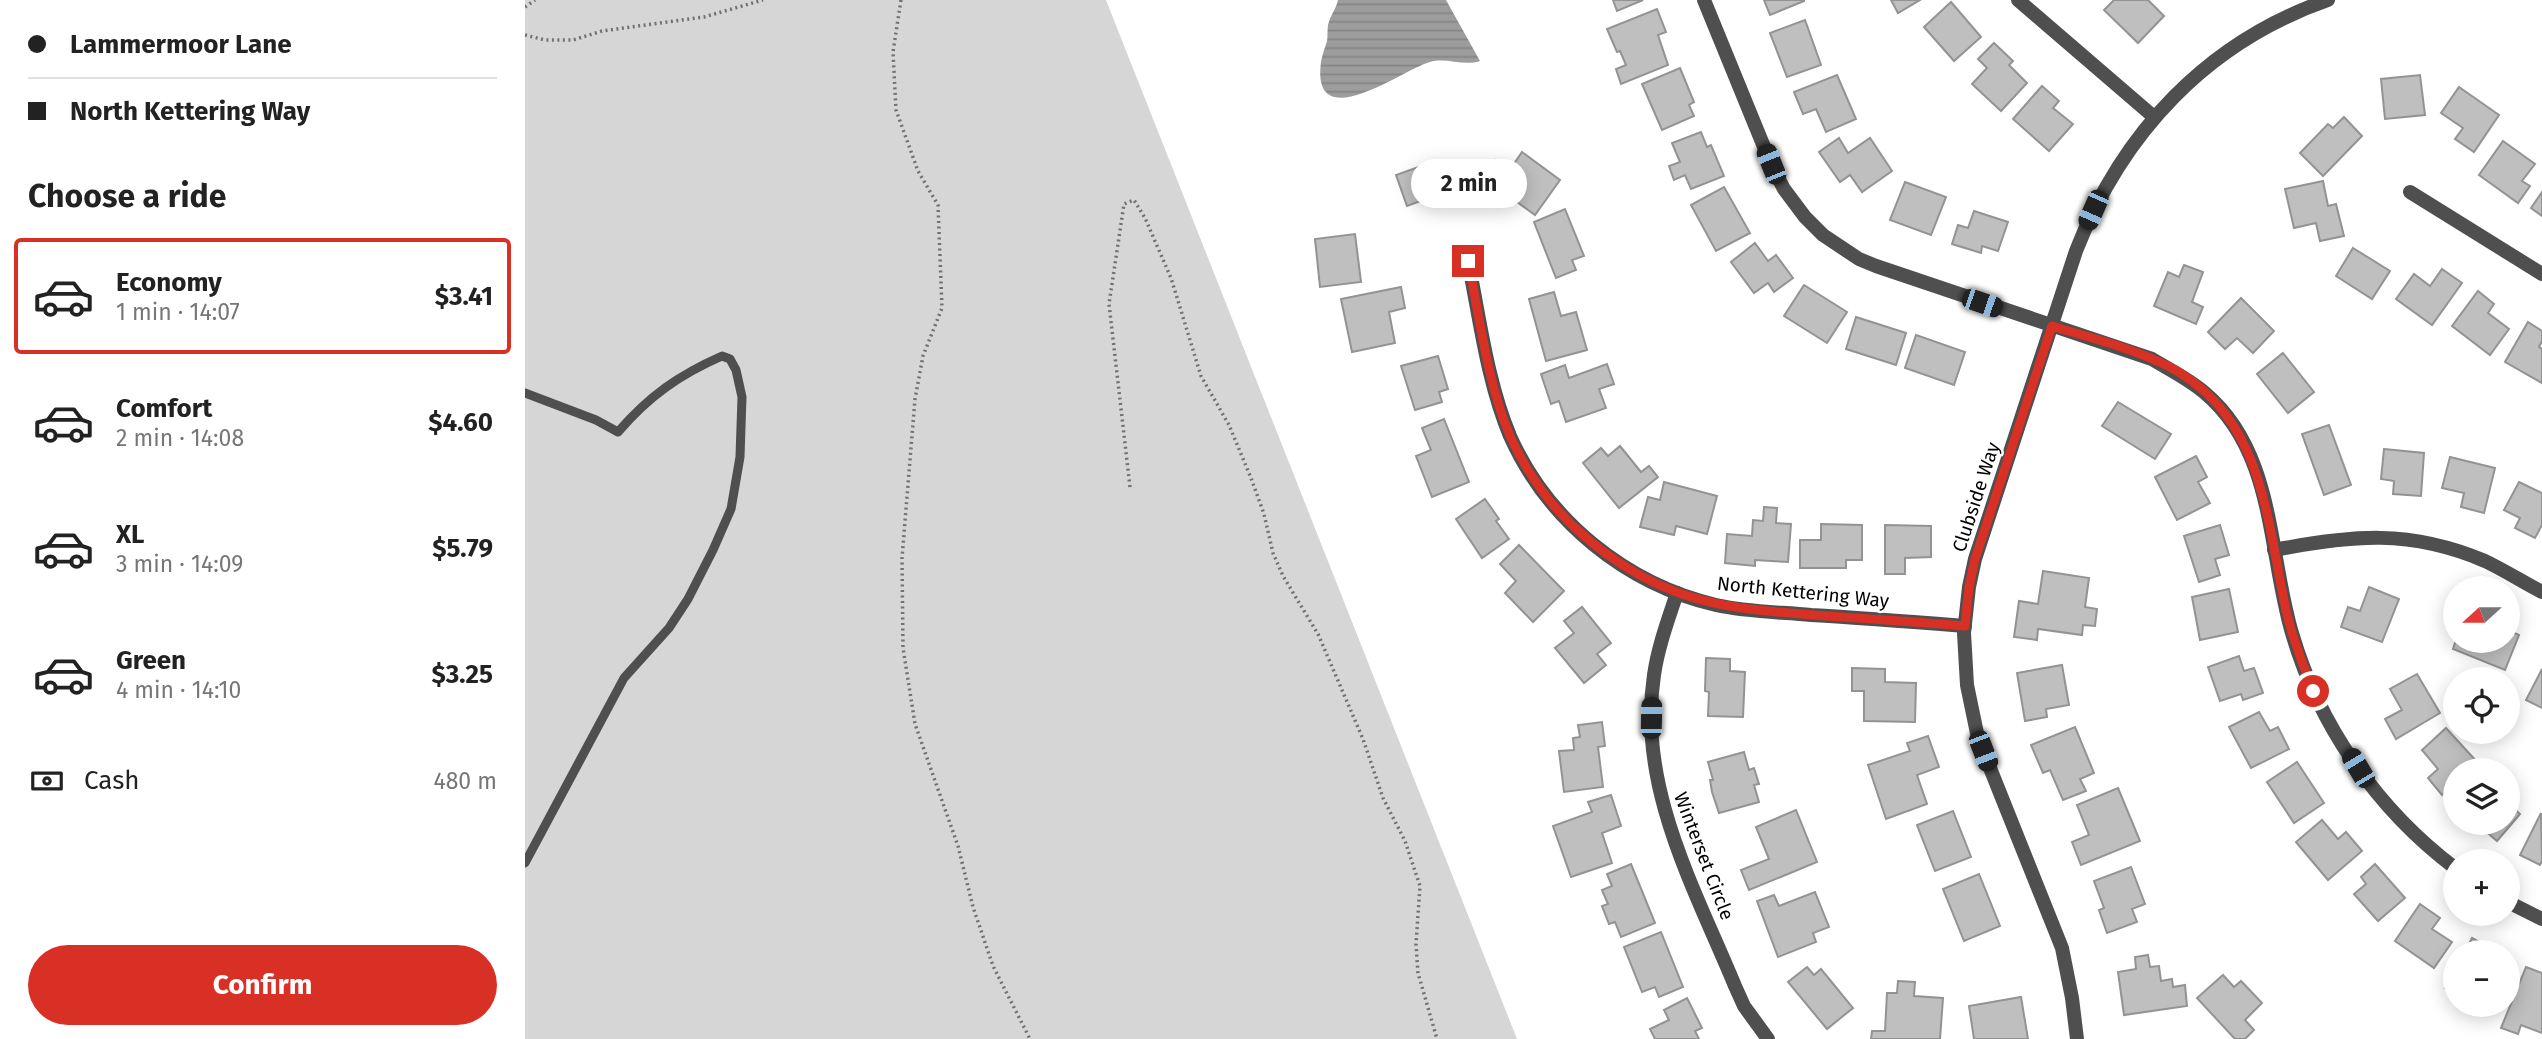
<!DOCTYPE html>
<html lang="en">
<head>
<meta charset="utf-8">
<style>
  :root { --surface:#fff; --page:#f2f2f2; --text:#222; --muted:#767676; --line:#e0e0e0; --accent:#d93025 }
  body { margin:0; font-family:"Fira Sans",sans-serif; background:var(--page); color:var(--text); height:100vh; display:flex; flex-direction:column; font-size:26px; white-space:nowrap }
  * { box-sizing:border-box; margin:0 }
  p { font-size:23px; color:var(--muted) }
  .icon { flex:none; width:38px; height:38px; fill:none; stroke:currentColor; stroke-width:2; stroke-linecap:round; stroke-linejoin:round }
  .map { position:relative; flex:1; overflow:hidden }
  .side { display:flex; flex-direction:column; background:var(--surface); width:525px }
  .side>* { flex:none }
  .banner { display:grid; align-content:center; height:154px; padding:0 28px; background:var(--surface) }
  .needle { width:46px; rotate:249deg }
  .controls { position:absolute; left:1918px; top:576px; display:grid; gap:14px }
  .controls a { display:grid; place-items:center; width:77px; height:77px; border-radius:50%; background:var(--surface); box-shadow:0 4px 18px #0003; font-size:35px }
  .end { position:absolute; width:32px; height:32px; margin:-16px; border:9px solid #d93025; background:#fff; box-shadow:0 0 0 4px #fff }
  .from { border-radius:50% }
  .bubble { position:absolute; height:49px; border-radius:24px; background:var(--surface); box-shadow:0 4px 18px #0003; font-size:23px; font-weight:700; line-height:49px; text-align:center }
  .car { position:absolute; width:21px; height:42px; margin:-21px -10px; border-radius:9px; box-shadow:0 0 5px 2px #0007; background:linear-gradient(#222 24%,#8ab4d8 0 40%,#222 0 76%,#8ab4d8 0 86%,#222 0) }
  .banner b { display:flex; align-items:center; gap:24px; height:66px; font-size:26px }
  .banner b+b { border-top:2px solid var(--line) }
  .banner i { width:18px; height:18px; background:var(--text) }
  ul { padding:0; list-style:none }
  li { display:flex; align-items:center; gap:21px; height:116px; margin:0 14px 10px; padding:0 14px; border:4px solid transparent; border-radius:7px }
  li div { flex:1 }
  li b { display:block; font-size:26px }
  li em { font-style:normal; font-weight:700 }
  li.current { border-color:var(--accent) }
  li>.icon { width:63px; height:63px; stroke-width:1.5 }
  h2 { padding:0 28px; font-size:32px; line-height:84px }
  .pay { display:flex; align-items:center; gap:18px; height:77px; padding:0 28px; font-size:26px }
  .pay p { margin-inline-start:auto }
  .button { display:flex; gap:14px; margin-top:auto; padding:14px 28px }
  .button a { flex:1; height:80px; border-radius:42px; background:var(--accent); color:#fff; font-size:28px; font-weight:700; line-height:80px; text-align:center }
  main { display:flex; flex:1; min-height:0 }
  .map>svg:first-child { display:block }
</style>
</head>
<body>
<main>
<section class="side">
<div class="banner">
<b><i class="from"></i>Lammermoor Lane</b>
<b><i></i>North Kettering Way</b>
</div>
<h2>Choose a ride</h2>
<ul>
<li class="current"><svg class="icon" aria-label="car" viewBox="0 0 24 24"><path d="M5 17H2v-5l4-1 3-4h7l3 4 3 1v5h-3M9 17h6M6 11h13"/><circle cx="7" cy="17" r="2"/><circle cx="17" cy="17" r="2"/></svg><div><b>Economy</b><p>1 min · 14:07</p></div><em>$3.41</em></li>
<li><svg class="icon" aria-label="car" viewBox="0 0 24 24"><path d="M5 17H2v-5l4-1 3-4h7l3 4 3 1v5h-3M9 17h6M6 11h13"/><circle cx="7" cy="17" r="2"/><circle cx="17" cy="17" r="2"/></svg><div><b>Comfort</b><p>2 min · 14:08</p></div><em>$4.60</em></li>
<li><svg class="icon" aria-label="car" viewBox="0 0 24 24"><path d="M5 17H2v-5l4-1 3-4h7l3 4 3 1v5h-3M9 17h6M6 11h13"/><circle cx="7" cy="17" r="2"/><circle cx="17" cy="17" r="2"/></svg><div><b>XL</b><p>3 min · 14:09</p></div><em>$5.79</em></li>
<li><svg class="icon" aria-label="car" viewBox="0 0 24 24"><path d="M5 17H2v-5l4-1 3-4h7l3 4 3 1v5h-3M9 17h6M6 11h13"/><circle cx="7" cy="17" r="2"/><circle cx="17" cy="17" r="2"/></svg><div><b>Green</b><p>4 min · 14:10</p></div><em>$3.25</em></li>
</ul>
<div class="pay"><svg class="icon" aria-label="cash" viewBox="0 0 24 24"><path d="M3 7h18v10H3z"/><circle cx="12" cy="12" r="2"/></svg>Cash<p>480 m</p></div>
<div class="button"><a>Confirm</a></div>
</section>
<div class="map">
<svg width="2017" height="1039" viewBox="0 0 2017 1039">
  <defs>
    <pattern id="water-rules" width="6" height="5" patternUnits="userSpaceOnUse" patternTransform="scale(1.75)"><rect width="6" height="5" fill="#9d9d9d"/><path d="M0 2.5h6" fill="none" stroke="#858585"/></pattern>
  </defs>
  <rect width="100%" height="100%" fill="#fff"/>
  <path fill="#d6d6d6" d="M 0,0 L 581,0 L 992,1039 L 0,1039 Z"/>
  <path fill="url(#water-rules)" d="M 813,0 L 921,0 L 955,61 C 937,67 920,56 902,63 C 875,72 786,137 796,62 C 797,55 800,48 802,41 C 803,36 802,30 803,25 C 805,16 811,9 813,0 Z"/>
  <g fill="#bfbfbf" stroke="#939393" stroke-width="2">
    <path d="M 1088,0 L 1118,0 L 1092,11 Z"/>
    <path d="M 1239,0 L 1279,0 L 1279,1 L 1245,15 Z"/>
    <path d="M 1366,0 L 1395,0 L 1373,13 Z"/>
    <path d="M 1589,0 L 1623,0 L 1639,16 L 1613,43 L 1579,10 Z"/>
    <path d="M 1426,2 L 1456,37 L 1429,61 L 1399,27 Z"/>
    <path d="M 1132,9 L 1141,32 L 1133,35 L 1143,65 L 1096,84 L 1091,69 L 1101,65 L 1095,51 L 1092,52 L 1082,29 Z"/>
    <path d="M 1280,20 L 1296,65 L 1262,77 L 1245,33 Z"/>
    <path d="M 1469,43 L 1488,61 L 1484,65 L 1502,83 L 1476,111 L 1447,84 L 1462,68 L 1453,59 Z"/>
    <path d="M 1155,68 L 1169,102 L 1164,105 L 1169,116 L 1137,130 L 1117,84 Z"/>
    <path d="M 1312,75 L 1331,119 L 1301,132 L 1291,109 L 1278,114 L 1269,92 Z"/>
    <path d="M 1895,75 L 1900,115 L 1860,119 L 1856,79 Z"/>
    <path d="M 1517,86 L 1534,101 L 1528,108 L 1548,124 L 1524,151 L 1488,119 Z"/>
    <path d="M 1934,87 L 1974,115 L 1949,152 L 1930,139 L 1938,128 L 1916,113 Z"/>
    <path d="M 1819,117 L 1837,136 L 1798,176 L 1775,153 L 1803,124 L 1808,128 Z"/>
    <path d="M 1176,132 L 1182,147 L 1186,145 L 1199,176 L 1166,189 L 1160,175 L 1149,180 L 1144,166 L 1155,162 L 1147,143 Z"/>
    <path d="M 1314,138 L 1323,153 L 1345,138 L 1367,171 L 1337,192 L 1325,175 L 1315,182 L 1294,152 Z"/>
    <path d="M 1978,141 L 2010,164 L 1997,181 L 2005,186 L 1993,203 L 1954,175 Z"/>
    <path d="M 997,152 L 1035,180 L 1010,215 L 958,177 L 970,160 L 984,171 Z"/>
    <path d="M 899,165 L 904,178 L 908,177 L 915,194 L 882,206 L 871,175 Z"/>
    <path d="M 1798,181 L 1803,206 L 1811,204 L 1819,236 L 1795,241 L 1791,223 L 1769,228 L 1760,189 Z"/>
    <path d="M 1380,182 L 1421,197 L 1406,235 L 1365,220 Z"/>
    <path d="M 1199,187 L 1225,233 L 1191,251 L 1166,205 Z"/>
    <path d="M 2017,192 L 2017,216 L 2006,208 Z"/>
    <path d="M 1040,209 L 1059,256 L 1047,260 L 1051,270 L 1031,278 L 1009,222 Z"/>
    <path d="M 1449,211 L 1483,222 L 1473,251 L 1457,246 L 1456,253 L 1427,244 L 1433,225 L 1443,228 Z"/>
    <path d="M 830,234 L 836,282 L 795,287 L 790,239 Z"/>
    <path d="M 1230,243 L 1243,261 L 1251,255 L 1268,278 L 1249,292 L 1243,283 L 1229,293 L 1206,262 Z"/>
    <path d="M 1828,248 L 1865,271 L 1847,299 L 1811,276 Z"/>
    <path d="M 1659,265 L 1678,272 L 1667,302 L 1678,307 L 1671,324 L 1629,306 L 1643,272 L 1654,277 Z"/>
    <path d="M 1917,269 L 1937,283 L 1907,325 L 1871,299 L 1889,274 L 1905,286 Z"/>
    <path d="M 1279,285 L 1322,312 L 1302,343 L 1259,316 Z"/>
    <path d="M 876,287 L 880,308 L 864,312 L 870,343 L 827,352 L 816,299 Z"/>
    <path d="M 1953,291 L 1969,304 L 1963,313 L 1984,329 L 1965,355 L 1927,326 Z"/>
    <path d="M 1029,292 L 1036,316 L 1051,312 L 1062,350 L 1021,361 L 1004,299 Z"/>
    <path d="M 1716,298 L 1749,331 L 1728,353 L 1712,338 L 1700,349 L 1683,332 Z"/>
    <path d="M 1331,317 L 1381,333 L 1371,365 L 1321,349 Z"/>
    <path d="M 2003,322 L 2017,331 L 2017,341 L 2014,347 L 2017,349 L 2017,383 L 1980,362 Z"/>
    <path d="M 1391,335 L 1440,352 L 1429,385 L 1380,368 Z"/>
    <path d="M 1758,353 L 1789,392 L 1763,413 L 1732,374 Z"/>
    <path d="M 913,356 L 923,389 L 914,392 L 917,402 L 890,410 L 876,366 Z"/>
    <path d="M 1082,364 L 1089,384 L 1074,389 L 1081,408 L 1041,422 L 1034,401 L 1026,404 L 1016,374 L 1040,365 L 1044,378 Z"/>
    <path d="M 1593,402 L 1646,434 L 1630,459 L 1577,426 Z"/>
    <path d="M 919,419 L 944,482 L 907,497 L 891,456 L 906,450 L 897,428 Z"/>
    <path d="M 1804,425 L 1826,485 L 1799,495 L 1777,434 Z"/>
    <path d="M 1095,446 L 1116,472 L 1124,466 L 1133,477 L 1094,508 L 1058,463 L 1076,448 L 1083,456 Z"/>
    <path d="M 1859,449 L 1899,453 L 1896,496 L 1868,494 L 1869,481 L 1856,479 Z"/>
    <path d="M 1671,456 L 1682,477 L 1673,482 L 1685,503 L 1652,520 L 1630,477 Z"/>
    <path d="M 1925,457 L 1970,468 L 1959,513 L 1936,507 L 1939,493 L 1917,488 Z"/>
    <path d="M 1139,482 L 1192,496 L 1182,534 L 1151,526 L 1149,535 L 1115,527 L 1123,497 L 1135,500 Z"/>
    <path d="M 1994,482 L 2017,493 L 2017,525 L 2010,538 L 1990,528 L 1995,518 L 1979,510 Z"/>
    <path d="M 960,499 L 974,519 L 971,521 L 984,539 L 957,558 L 931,519 Z"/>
    <path d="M 1239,507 L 1252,508 L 1251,523 L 1266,524 L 1263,562 L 1230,560 L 1230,566 L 1200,563 L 1202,534 L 1227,536 L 1228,520 L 1238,521 Z"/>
    <path d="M 1296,524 L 1337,525 L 1337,560 L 1321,560 L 1321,568 L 1275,568 L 1275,540 L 1296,540 Z"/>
    <path d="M 1360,525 L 1406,526 L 1406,557 L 1380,558 L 1380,574 L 1360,574 Z"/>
    <path d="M 1695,525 L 1704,555 L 1690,559 L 1695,575 L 1674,582 L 1659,536 Z"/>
    <path d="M 994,545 L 1039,591 L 1008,622 L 980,593 L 991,581 L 975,564 Z"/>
    <path d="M 1518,571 L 1564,578 L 1560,607 L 1572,609 L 1570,626 L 1558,625 L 1557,635 L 1513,629 L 1512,640 L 1489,637 L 1494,601 L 1513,604 Z"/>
    <path d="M 1844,587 L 1874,599 L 1857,642 L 1816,627 L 1823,607 L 1835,611 Z"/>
    <path d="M 1704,589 L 1713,632 L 1675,640 L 1667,597 Z"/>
    <path d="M 1057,607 L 1086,643 L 1072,654 L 1081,665 L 1059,683 L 1030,648 L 1049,633 L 1039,621 Z"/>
    <path d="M 1983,630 L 1994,635 L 1980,670 L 1928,649 L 1931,640 L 1983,640 Z"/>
    <path d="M 1714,656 L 1719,671 L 1729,668 L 1738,693 L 1718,700 L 1716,694 L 1695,701 L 1683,667 Z"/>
    <path d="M 1181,658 L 1205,659 L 1205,671 L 1220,672 L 1218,717 L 1183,716 L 1184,692 L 1180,691 Z"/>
    <path d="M 1537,665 L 1544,705 L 1521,709 L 1522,717 L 1500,721 L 1492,673 Z"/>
    <path d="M 1327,668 L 1360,669 L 1360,682 L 1391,683 L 1390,722 L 1339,721 L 1339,691 L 1327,691 Z"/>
    <path d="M 2017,669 L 2017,708 L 2001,700 Z"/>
    <path d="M 1892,674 L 1915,713 L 1871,739 L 1860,719 L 1877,710 L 1865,689 Z"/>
    <path d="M 1734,712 L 1745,731 L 1753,727 L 1764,749 L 1726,768 L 1704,727 Z"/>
    <path d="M 1077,722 L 1080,746 L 1073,747 L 1078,787 L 1039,792 L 1034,751 L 1049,750 L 1048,738 L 1055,737 L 1053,725 Z"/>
    <path d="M 1550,727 L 1569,773 L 1555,779 L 1561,791 L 1538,800 L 1525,770 L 1518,773 L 1506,745 Z"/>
    <path d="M 1921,728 L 1953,763 L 1945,770 L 1930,770 L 1930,783 L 1917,795 L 1903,778 L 1913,769 L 1897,750 Z"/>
    <path d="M 1403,736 L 1414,767 L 1392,775 L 1402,804 L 1361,819 L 1343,765 L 1385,751 L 1382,743 Z"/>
    <path d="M 1219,752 L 1224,770 L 1229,768 L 1234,784 L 1229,785 L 1234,802 L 1194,813 L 1187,792 L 1185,780 L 1188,780 L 1183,762 Z"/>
    <path d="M 1772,762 L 1799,803 L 1769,823 L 1742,782 Z"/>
    <path d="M 1593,788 L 1615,841 L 1556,865 L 1547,842 L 1564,835 L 1552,805 Z"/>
    <path d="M 1086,795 L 1096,826 L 1077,833 L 1087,863 L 1046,877 L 1028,826 L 1067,812 L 1063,802 Z"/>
    <path d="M 1983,803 L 1995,814 L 1972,841 L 1950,822 L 1983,822 Z"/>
    <path d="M 1271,810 L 1292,862 L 1224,890 L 1216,870 L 1244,859 L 1231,827 Z"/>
    <path d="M 1428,811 L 1446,857 L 1410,871 L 1392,825 Z"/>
    <path d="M 2016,813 L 2017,861 L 2015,865 L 1995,855 Z"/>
    <path d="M 1797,820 L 1813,839 L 1821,832 L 1837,851 L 1803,880 L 1771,842 Z"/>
    <path d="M 1106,864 L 1130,923 L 1096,937 L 1090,922 L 1084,924 L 1077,906 L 1083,904 L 1077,890 L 1087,886 L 1082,874 Z"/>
    <path d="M 1850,864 L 1880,898 L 1853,921 L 1829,894 L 1841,884 L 1836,877 Z"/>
    <path d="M 1606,867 L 1620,904 L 1607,909 L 1612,922 L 1582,933 L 1574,910 L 1579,908 L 1569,881 Z"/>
    <path d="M 1454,874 L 1475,926 L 1439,941 L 1418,889 Z"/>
    <path d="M 1290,892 L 1304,927 L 1288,933 L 1291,942 L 1253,957 L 1232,901 L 1249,895 L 1254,906 Z"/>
    <path d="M 1895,904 L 1915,918 L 1907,929 L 1927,942 L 1909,968 L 1870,941 Z"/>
    <path d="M 1136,932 L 1158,987 L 1134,997 L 1130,987 L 1117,992 L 1099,947 Z"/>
    <path d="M 1947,938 L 1967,949 L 1965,952 L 1940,952 Z"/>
    <path d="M 1623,955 L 1625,967 L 1634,966 L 1636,981 L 1647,979 L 1648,987 L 1660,985 L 1662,1006 L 1599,1015 L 1593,972 L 1611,969 L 1610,957 Z"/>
    <path d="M 1282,967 L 1289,975 L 1296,969 L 1328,1008 L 1302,1029 L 1263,982 Z"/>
    <path d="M 2001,967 L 2017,973 L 2017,1033 L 1996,1025 L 1993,1034 L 1976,1028 Z"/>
    <path d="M 1930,970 L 1930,993 L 1920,988 Z"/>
    <path d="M 1698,975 L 1709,987 L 1716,981 L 1737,1003 L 1720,1020 L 1729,1030 L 1720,1039 L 1710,1039 L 1672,998 Z"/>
    <path d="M 1373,981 L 1390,982 L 1389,996 L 1418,998 L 1415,1039 L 1346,1039 L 1347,1031 L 1360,1031 L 1362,993 L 1372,993 Z"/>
    <path d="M 1496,997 L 1503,1039 L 1449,1039 L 1444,1006 Z"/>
    <path d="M 1162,998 L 1177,1028 L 1170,1031 L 1174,1039 L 1130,1039 L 1125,1029 L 1144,1020 L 1139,1010 Z"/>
  </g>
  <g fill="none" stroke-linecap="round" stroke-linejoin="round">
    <g stroke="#717171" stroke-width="3.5" stroke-dasharray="2 3.5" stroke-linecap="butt">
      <path d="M 376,0 L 368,52 L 371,110 L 393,171 L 413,205 L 417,308 L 398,356 L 390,399 L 377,558 L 378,648 L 390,724 L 433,846 L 448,907 L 468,966 L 505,1039"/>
      <path d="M 0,7 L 10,0"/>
      <path d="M 0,35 L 20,40 L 48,40 L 77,31 L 179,17 L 238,0"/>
      <path d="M 605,487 L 584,304 L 599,204 L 609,200 L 620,218 L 646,278 L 676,376 L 704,425 L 726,478 L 739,514 L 748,553 L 758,576 L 793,634 L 838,739 L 858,798 L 880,841 L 895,886 L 891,944 L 893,973 L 912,1039"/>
    </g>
    <path stroke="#4f4f4f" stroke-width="9" d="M 0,393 L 71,420 L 93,432 C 124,396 154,375 197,356 L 205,359 L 211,370 L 217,397 L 215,457 L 206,509 L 188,550 L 163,599 L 144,628 L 99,678 L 0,863"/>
    <g stroke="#4f4f4f" stroke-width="14">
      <path d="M 1179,0 L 1246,164 L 1259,189 L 1280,217 L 1298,235 L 1334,259 L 1351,266 L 1627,359 C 1645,370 1664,379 1680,393 C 1750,452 1743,552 1767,633 C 1794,726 1853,810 1930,868"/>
      <path d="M 1493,0 L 1629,117"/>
      <path d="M 1885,192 L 2017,274"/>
      <path d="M 943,261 C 955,319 962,381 985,436 C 1023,521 1101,584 1191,605 C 1222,612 1255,612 1286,615 C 1338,618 1389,622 1440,626"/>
      <path d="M 1749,550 C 1827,535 1885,529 1960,561 C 1979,570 1998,582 2017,592"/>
      <path d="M 1152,593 C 1143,620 1133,647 1129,675 C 1112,786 1169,887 1210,986 L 1219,1006 L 1243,1039"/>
      <path d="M 1983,902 L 2017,919"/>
      <path d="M 1552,1039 L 1547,998 L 1537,948 L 1453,738 L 1442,685 L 1439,633 L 1444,587 L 1450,559 L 1551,251 C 1597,133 1682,42 1803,0"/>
    </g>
  </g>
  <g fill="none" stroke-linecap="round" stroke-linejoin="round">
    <path stroke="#d93025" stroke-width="9" d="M 943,261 C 955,319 962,381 985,436 C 1003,476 1031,513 1065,541 C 1142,605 1206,609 1302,616 C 1348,619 1394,622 1440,626 L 1444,587 L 1450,559 L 1527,326 C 1566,338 1607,348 1643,366 C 1739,416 1741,518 1761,610 C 1767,638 1778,664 1788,691"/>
  </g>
  <g text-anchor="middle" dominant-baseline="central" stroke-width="5" stroke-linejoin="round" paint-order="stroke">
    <g font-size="19" fill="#000" stroke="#fff">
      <text transform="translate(1451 497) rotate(-72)">Clubside Way</text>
      <text transform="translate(1278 592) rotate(6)">North Kettering Way</text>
      <text transform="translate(1179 856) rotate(69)">Winterset Circle</text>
    </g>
  </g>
</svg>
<div class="controls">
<a><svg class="needle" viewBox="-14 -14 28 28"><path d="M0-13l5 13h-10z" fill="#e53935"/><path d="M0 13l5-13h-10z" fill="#767676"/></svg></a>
<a><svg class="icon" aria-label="locate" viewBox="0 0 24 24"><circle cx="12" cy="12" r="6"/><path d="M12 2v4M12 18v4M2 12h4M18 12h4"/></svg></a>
<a><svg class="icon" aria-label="layers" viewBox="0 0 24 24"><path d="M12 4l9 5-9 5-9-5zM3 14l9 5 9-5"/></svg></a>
<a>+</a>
<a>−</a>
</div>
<i class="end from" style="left:1788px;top:691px"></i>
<i class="end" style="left:943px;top:261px"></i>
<div class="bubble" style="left:886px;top:159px;width:116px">2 min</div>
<i class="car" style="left:1246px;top:164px;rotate:338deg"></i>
<i class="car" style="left:1568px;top:210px;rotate:204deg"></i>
<i class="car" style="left:1457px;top:303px;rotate:109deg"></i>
<i class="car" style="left:1126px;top:718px;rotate:1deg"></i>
<i class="car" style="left:1458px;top:751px;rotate:159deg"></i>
<i class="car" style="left:1833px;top:768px;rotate:329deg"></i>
</div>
</main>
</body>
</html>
